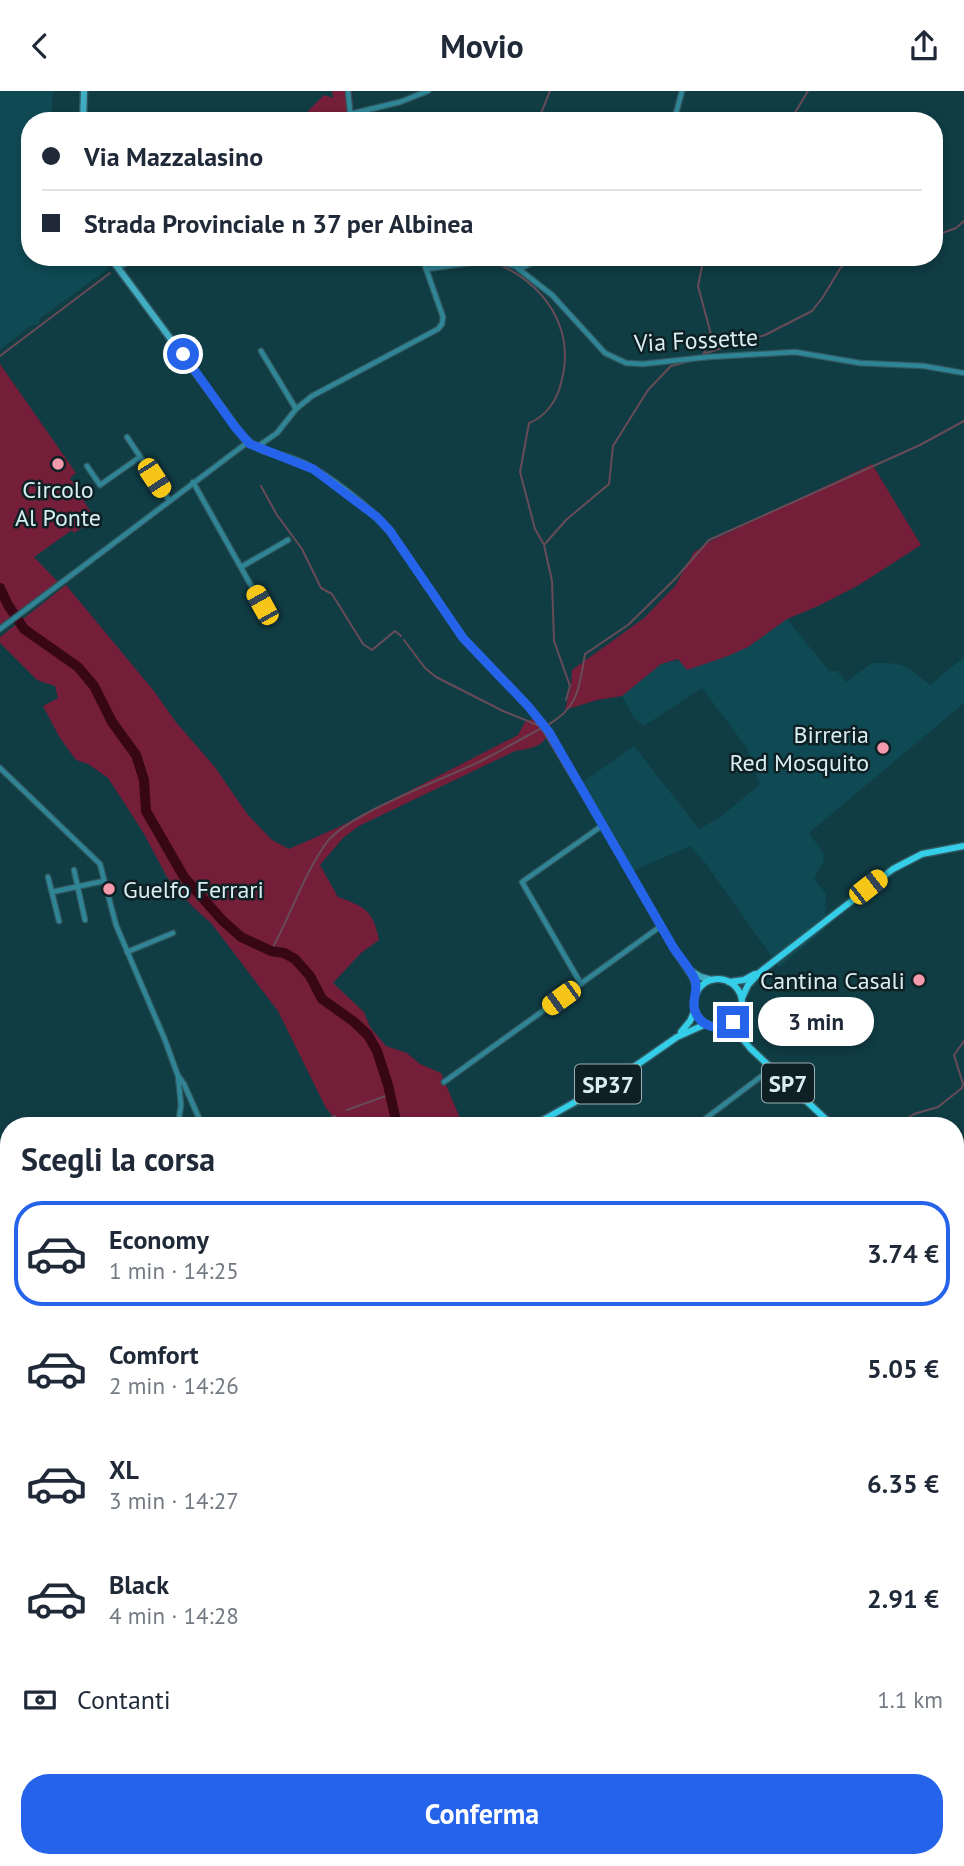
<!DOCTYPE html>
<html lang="it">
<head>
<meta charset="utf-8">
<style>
  :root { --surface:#fff; --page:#f2f2f3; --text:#1f2937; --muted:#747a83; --line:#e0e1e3; --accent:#2563eb }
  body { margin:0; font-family:"PT Sans",sans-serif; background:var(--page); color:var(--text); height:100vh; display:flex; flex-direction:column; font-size:26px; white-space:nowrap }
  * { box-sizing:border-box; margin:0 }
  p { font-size:23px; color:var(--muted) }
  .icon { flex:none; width:38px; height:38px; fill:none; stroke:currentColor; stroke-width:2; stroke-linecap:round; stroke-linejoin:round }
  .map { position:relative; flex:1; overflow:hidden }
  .sheet { position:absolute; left:0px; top:1026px; width:964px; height:751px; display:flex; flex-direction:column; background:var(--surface); border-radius:28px 28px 0 0; box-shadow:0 4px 10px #0003 }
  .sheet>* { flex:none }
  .hud { position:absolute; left:21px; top:21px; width:922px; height:154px; border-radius:28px; box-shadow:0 4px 10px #0003; display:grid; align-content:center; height:154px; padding:0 21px; background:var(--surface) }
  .end { position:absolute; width:32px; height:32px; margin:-16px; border:9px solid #2563eb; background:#fff; box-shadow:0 0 0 4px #fff }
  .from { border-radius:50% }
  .bubble { position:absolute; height:49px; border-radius:24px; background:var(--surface); box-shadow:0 4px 10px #0003; font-size:23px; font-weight:700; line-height:49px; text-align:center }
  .car { position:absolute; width:21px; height:42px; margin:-21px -10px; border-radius:9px; box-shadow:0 0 5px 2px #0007; background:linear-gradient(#f5c518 24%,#345 0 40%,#f5c518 0 76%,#345 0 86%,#f5c518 0) }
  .hud b { display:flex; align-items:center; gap:24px; height:66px; font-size:26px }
  .hud b+b { border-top:2px solid var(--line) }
  .hud i { width:18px; height:18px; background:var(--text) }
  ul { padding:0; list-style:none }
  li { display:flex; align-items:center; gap:21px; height:105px; margin:0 14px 10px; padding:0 7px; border:4px solid transparent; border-radius:28px }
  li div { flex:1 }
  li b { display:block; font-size:26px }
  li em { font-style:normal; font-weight:700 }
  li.current { border-color:var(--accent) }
  li>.icon { width:63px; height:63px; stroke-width:1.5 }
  h2 { padding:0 21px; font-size:32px; line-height:84px }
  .pay { display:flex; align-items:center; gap:18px; height:77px; padding:0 21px; font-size:26px }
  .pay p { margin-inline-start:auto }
  .cta { display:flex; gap:14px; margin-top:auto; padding:14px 21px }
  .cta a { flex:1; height:80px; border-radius:28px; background:var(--accent); color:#fff; font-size:28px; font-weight:700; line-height:80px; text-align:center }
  header { display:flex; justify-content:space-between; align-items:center; height:91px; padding:0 21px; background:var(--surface); font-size:32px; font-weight:700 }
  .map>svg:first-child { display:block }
</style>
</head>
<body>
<header><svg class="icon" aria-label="back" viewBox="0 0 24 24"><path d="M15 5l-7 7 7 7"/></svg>Movio<svg class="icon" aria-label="share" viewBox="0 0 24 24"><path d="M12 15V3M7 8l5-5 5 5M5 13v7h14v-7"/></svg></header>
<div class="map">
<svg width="964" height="1775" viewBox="0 0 964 1775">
  <rect width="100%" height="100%" fill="#103c44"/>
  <g fill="#0f4a54">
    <path d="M 0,0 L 53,0 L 51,28 L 30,30 L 30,166 L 102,166 L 109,177 L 39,228 L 39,233 L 30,235 L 0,259 Z"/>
    <path d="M 787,528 L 829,580 L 837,580 L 846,591 L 872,572 L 889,572 L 901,574 L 911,579 L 930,594 L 964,566 L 964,612 L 809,742 L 824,763 L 823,772 L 814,787 L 826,803 L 825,838 L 779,876 L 706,773 L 690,755 L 633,780 L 580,693 L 634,655 L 699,738 L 722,725 L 760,693 L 747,657 L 702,597 L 644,635 L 634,627 L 622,605 L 661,573 L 748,556 Z"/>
  </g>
  <g fill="#751e39">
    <path d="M 332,0 L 352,0 L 354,30 L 312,30 L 308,20 L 324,4 L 333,7 Z"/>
    <path d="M 0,273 L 76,382 L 70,387 L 95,428 L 74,442 L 72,439 L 34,466 L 58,491 L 0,534 Z"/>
    <path d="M 872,373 L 921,454 L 859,494 L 818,515 L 787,528 L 748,556 L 728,565 L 687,579 L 678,568 L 661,573 L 622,605 L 597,609 L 565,619 L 571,596 L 572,579 L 644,527 L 675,495 L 694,461 L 711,450 Z"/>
    <path d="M 66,494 L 154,600 L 175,630 L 214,675 L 248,724 L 272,749 L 289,758 L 339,736 L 518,644 L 525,631 L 536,627 L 547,644 C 542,657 527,658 515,660 L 359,735 L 344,746 L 320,774 L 338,806 C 365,816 373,819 379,849 L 361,862 L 333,892 L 364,921 L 370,936 L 386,955 L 407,962 L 420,973 L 441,982 L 463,1034 L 340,1034 L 326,1017 L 278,920 L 211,832 L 193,816 L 167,786 L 143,741 L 108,687 L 88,673 L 76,669 L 60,647 L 43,615 L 58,607 L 55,595 L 37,589 L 0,552 L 0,546 Z"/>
    <path d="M 9,1303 L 9,1394 L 7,1395 L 0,1382 L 0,1308 Z"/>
  </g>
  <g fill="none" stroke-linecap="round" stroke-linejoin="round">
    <g stroke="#674c58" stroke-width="2">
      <path d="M 538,30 L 550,0"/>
      <path d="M 790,30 L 808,0"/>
      <path d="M 934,145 L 956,137 L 964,130"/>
      <path d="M 704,166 L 698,195 L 712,247 L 704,262"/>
      <path d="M 496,172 C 546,194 576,238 561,292 C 557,310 545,326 529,332 L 520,381 L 535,438 L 543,452"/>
      <path d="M 703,263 L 765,244 L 812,220 L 823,206 L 841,176 L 857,166"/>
      <path d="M 0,265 L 110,182"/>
      <path d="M 261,395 L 277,424 L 302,458 L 321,497 L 332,503 L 363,553 L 372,559 L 395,540 L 401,545"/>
      <path d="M 404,549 L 425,577 L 436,586 L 503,620 L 540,635 L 580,702"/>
      <path d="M 566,609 L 570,595 L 554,550 L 552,490 L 544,454 L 566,429 L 609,393 L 613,355 L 648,299 L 671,275 L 691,270"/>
      <path d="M 546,635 C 579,617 579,597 585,563 L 628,534 L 675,488 L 709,449 L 920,354 L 964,330"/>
      <path d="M 271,860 C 291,824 303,784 327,751 C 349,722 447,687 483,669 C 502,659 521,648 540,638"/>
      <path d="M 347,1019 L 391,1003"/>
      <path d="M 314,1034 L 335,1025"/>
      <path d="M 897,1034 L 914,1023 L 938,1016 L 962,997 L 963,993 L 954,964 L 964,950"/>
      <path d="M 0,1113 L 9,1113"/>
    </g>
    <g stroke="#370716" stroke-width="10">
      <path d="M 0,497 L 8,514 L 24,538 L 78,576 L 94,595 L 112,631 L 136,664 L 144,689 L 146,720 L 184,786 L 222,829 L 241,846 L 271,860 L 284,862 L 295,868 L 310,885 L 322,908 L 353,930 L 368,944 L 377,960 L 388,994 L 397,1034"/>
      <path d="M 636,1768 L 640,1775"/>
    </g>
    <g stroke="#305860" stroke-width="7">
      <g id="street">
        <path d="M 348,0 L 351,30"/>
        <path d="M 350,23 L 400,11 L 428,0"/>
        <path d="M 674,30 L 682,0"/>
        <path d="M 118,177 L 137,166"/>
        <path d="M 426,178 L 491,169 L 515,175 L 552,204 L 605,262 L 626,272 L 643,273 L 708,266 L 795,261 L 860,272 L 924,275 L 964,282"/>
        <path d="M 519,178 L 545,166"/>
        <path d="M 261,260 L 296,318"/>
        <path d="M 127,346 L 169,409"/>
        <path d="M 257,356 L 277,342 L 296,318 L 312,305 L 438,238 L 442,233 L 443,226 L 422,166"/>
        <path d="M 87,375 L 100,394 L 140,366"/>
        <path d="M 193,391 L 262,514"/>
        <path d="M 241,476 L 288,449"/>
        <path d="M 0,538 L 248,351"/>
        <path d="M 0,677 L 100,773 L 116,834 L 165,949 L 178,985 L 181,1014 L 178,1034"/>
        <path d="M 74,779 L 85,829"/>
        <path d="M 48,786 L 59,830"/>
        <path d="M 52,801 L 104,790"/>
        <path d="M 127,861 L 173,842"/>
        <path d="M 581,893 L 522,791 L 603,734"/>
        <path d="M 179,986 L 184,993 L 202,1034"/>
        <path d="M 444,991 L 661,835"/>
        <path d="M 697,1034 L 771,978"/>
        <path d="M 956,1101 L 964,1096"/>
        <path d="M 956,1256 L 964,1252"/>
        <path d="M 956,1293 L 964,1308"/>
        <path d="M 956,1371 L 964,1367"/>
        <path d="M 0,1403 L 9,1399"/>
        <path d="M 956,1499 L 964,1514"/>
        <path d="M 0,1516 L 9,1536"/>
        <path d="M 956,1626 L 964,1641"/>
        <path d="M 0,1674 L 3,1670"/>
        <path d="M 0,1733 L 9,1726"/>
        <path d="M 0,1768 L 9,1763"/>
        <path d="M 167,1768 L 171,1775"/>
        <path d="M 238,1768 L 242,1775"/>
        <path d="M 354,1768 L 355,1775"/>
        <path d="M 383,1768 L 385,1775"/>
        <path d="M 443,1768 L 447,1775"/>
        <path d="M 525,1768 L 528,1775"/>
        <path d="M 550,1768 L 554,1775"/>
        <path d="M 97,1775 L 110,1769"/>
        <path d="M 219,1775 L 236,1768"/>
        <path d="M 406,1775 L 426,1768"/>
        <path d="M 498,1775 L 514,1768"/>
      </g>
    </g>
    <g stroke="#305860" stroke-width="9">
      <g id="secondary">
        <path d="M 83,30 L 84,0"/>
        <path d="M 110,166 L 244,347 C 261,363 284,363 304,373 C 330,386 371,418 390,440 L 463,547 L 528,615 L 549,641 L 673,856 L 693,886 L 697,901"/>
        <path d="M 691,880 L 701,886 L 712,889"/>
        <path d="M 0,1213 L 9,1208"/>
        <path d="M 0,1652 L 9,1647"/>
        <path d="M 0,1660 L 9,1668"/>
        <path d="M 109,1768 L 115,1775"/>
        <path d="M 539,1768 L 542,1775"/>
      </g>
    </g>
    <g stroke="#305860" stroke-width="9">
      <g id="primary">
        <circle cx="718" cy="912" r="24"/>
        <path d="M 729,891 L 744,889 L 755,883"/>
        <path d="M 742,907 L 748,894 L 760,881 L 893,778 L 922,763 L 964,755"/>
        <path d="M 726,935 L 738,942 L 750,957 L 832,1034"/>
        <path d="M 681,941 L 690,930 L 695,919"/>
        <path d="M 534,1034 L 618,987 L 677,946 L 706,933"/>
        <path d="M 956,1175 L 964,1189"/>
        <path d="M 0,1296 L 9,1292"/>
      </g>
    </g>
    <use href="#street" stroke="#2f8595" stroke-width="4.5"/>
    <use href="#secondary" stroke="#40adc2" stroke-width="6"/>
    <use href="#primary" stroke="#35cee9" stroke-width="6"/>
  </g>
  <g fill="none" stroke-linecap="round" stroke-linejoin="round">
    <path stroke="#2563eb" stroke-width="9" d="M 183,263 L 235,336 L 250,353 L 313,378 L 377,426 L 390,440 L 463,547 L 528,615 L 549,641 L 673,856 C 680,867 690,877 695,889 C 698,899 693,907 694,916 C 698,936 718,941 733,931"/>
  </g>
  <g fill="#f39aac" stroke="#0e2023" stroke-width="2.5">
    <circle cx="58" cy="373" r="7"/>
    <circle cx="883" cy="657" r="7"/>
    <circle cx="109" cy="798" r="7"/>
    <circle cx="919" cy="889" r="7"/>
  </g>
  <g text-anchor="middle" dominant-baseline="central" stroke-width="5" stroke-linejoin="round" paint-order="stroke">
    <g fill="#0e2023" stroke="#9bb0b5" stroke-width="2">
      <rect x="762" y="972.5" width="52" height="39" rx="5"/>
      <rect x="575" y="973.5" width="66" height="39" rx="5"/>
    </g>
    <g font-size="23" font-weight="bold" fill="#d8eef3">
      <text x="788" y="992">SP7</text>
      <text x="608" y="993">SP37</text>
    </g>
    <g font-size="24" fill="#d8eef3" stroke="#0e2023">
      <text transform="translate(696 249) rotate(-3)">Via Fossette</text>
    </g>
    <g font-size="24" fill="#d8eef3" stroke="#0e2023" text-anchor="end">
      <text x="58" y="398" text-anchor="middle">Circolo<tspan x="58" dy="28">Al Ponte</tspan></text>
      <text x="869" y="643">Birreria<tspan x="869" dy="28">Red Mosquito</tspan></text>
      <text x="123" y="798" text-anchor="start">Guelfo Ferrari</text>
      <text x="905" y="889">Cantina Casali</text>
    </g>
  </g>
</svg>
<i class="end from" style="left:183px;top:263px"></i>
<i class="end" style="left:733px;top:931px"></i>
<div class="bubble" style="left:758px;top:906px;width:116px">3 min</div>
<i class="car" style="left:154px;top:387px;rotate:147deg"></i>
<i class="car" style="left:262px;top:514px;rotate:331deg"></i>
<i class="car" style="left:868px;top:796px;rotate:52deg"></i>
<i class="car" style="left:561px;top:907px;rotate:234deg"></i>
<div class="hud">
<b><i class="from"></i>Via Mazzalasino</b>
<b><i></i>Strada Provinciale n 37 per Albinea</b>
</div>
<section class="sheet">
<h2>Scegli la corsa</h2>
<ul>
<li class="current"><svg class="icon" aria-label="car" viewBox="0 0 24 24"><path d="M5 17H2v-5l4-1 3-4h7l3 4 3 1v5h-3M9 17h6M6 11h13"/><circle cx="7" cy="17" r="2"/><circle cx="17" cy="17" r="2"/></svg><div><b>Economy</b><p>1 min · 14:25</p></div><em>3.74 €</em></li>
<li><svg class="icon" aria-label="car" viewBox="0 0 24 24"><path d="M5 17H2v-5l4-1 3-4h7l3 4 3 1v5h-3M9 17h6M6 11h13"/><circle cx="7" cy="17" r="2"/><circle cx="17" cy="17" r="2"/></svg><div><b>Comfort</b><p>2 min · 14:26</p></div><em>5.05 €</em></li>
<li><svg class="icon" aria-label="car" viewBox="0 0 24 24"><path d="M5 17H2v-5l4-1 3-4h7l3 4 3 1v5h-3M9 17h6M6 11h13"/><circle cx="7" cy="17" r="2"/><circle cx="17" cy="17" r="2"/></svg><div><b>XL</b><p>3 min · 14:27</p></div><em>6.35 €</em></li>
<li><svg class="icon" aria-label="car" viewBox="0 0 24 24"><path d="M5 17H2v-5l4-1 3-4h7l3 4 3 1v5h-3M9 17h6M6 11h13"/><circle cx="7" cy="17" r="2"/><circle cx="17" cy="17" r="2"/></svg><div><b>Black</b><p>4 min · 14:28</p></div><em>2.91 €</em></li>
</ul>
<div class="pay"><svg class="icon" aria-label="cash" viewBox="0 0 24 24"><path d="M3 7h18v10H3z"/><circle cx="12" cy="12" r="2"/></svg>Contanti<p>1.1 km</p></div>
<div class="cta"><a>Conferma</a></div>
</section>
</div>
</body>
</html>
